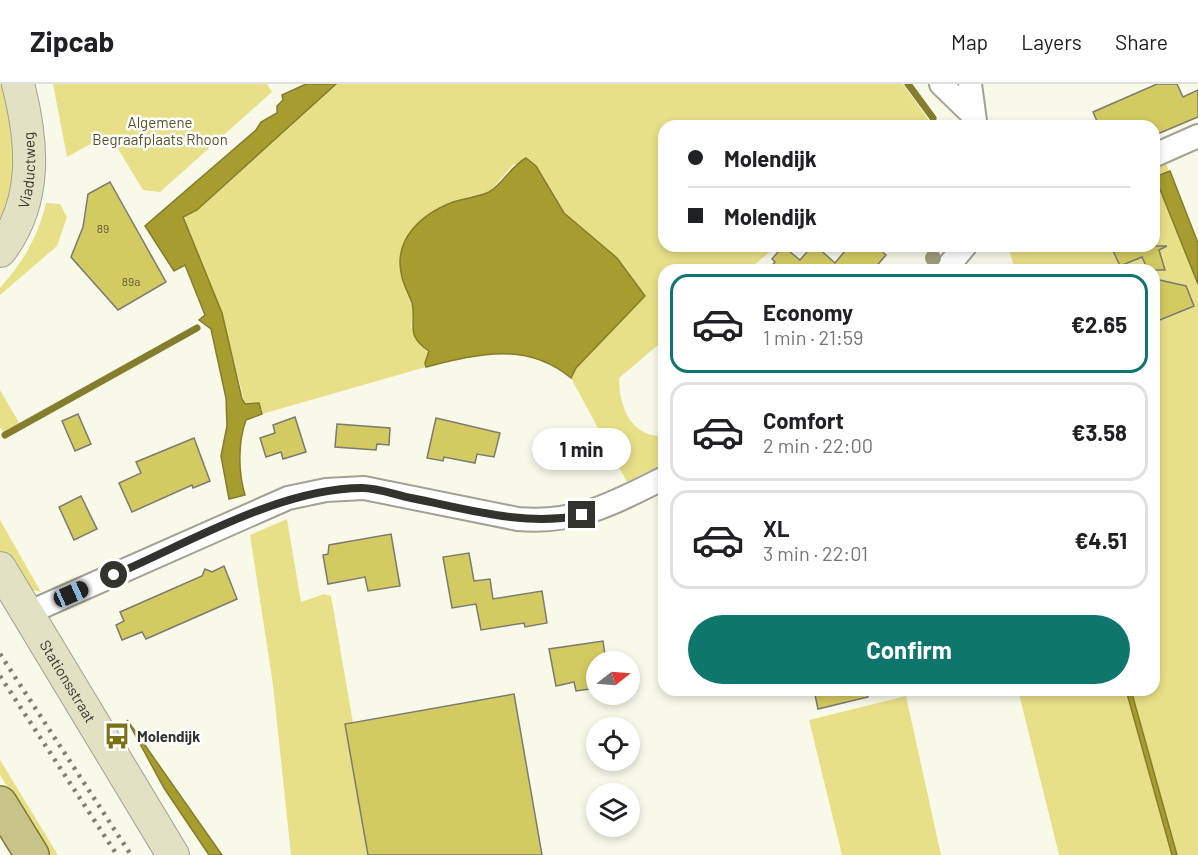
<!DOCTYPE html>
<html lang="en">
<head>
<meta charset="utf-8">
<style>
  :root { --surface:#fff; --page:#f2f2f2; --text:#202124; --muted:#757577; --line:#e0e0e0; --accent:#0f766e }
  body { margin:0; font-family:Barlow,sans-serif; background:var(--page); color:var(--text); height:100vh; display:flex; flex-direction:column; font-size:22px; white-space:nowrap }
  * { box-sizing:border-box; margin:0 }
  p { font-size:20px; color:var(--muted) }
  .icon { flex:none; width:33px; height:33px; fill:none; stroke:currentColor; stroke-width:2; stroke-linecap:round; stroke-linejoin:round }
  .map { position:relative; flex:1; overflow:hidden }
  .sheet { position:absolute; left:658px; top:180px; width:502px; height:432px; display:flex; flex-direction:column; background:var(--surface); border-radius:18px; box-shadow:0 3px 9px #0003 }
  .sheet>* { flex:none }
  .guide { position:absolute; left:658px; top:36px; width:502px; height:132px; border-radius:18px; box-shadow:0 3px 9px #0003; display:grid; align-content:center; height:132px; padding:0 30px; background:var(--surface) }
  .needle { width:39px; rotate:73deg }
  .tools { position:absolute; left:586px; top:567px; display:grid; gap:12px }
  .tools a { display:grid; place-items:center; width:54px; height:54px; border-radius:50%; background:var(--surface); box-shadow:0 3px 9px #0003; font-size:30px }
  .end { position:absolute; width:27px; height:27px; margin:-14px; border:8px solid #33332d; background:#fff; box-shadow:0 0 0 3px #fff }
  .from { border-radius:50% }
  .bubble { position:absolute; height:42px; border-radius:21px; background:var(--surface); box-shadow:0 3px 9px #0003; font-size:20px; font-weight:700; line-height:42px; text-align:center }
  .car { position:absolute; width:18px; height:36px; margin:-18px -9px; border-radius:8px; box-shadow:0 0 4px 2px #0007; background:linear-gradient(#222 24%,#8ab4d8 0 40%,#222 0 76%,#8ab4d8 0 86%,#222 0) }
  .guide b { display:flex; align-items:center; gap:21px; height:57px; font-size:22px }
  .guide b+b { border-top:2px solid var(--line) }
  .guide i { width:15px; height:15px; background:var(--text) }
  ul { padding:10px 0 0; list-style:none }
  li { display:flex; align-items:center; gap:18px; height:99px; margin:0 12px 9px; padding:0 18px; border:3px solid var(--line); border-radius:18px }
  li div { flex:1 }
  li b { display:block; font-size:22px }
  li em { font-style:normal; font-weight:700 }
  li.current { border-color:var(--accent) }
  li>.icon { width:54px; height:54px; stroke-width:1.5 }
  .cta { display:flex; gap:12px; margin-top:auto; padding:12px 30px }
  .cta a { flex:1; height:69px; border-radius:36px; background:var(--accent); color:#fff; font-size:24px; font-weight:700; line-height:69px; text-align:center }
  header { display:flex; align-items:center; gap:36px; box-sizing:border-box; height:84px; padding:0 30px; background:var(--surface); border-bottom:2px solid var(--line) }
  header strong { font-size:28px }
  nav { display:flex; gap:33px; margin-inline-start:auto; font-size:21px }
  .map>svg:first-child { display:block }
</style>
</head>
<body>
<header>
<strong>Zipcab</strong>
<nav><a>Map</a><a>Layers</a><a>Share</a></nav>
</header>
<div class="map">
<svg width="1198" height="771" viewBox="0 0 1198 771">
  <rect width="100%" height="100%" fill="#f9f9ea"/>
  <g fill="#e8e088">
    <path d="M 0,0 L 5,0 L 21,82 L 0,150 Z"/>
    <path d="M 53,0 L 267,0 L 272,8 L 160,108 L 143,106 L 109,50 L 67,73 Z"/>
    <path d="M 336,0 L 903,0 L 928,35 L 938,42 L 664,42 L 664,162 L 777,162 L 748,186 L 664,186 L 664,256 L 619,294 C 619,322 631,354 664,352 L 664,379 L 627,398 L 571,294 L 617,174 L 564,129 L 536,82 L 514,80 L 489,108 L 468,113 L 409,212 L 413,230 L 411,243 L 429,267 L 425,279 L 426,283 L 262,330 L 259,319 L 245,320 L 222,229 L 183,133 L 197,126 Z"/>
    <path d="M 1164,74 L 1198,162 L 1198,771 L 1059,771 L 1018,606 L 1155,606 L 1155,186 L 1015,186 L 1008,162 L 1155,162 L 1155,78 Z"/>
    <path d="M 46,119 L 60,120 L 67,133 L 57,162 L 0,211 L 0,204 C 23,178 38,153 46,119 Z"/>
    <path d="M 0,306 L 21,342 L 5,351 L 0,343 Z"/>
    <path d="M 287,435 L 301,518 L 324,510 L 331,512 L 376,771 L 291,771 L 273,601 L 250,451 Z"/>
    <path d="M 0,436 L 41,508 L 22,503 L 0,466 Z"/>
    <path d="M 906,612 L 941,771 L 842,771 L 809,636 Z"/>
    <path d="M 0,676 L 58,771 L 49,771 L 0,691 Z"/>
  </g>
  <g fill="#a69d2e" stroke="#847d2e" stroke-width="1.5">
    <path d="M 306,0 L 336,0 L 197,126 L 183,133 L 222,229 L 242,315 L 245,320 L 259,319 L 262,330 L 246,336 C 238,358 238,388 245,411 L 229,415 L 221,372 L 227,342 L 226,314 L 211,245 L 199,236 L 205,231 L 185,181 L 174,187 L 145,142 L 256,46 L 261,38 L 277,29 L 277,22 L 283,16 L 282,11 Z"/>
    <path d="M 526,74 L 536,82 L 564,129 L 617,174 L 645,212 L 576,284 L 571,294 C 526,257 478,270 426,283 L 425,279 L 429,267 C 404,250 417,241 412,219 C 409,210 404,202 402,193 C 392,155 422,130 453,118 C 464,114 479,113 489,108 C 503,100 510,83 526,74 Z"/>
    <path d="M 1170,87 L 1198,159 L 1198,200 L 1155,93 Z"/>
    <path d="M 1126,606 L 1131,606 L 1177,771 L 1172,771 Z"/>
    <path d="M 127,636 L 135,647 L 222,771 L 209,771 L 164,704 Z"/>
  </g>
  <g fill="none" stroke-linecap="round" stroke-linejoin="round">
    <g stroke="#847d2e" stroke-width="7">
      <path d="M 908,0 L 933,34"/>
      <path d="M 5,351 L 197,244"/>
    </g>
  </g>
  <g fill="#d3ca61" stroke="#7c7b6f" stroke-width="1.5">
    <path d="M 1157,0 L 1177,0 L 1183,13 L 1198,6 L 1198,33 L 1155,51 L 1155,42 L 1099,42 L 1093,28 Z"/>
    <path d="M 110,98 L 166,198 L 118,226 L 71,173 L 83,143 L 88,110 Z"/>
    <path d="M 783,162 L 800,176 L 812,162 L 816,162 L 835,179 L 849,162 L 876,162 L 886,171 L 873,186 L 768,186 L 775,178 L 772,175 Z"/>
    <path d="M 1111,162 L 1167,162 L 1159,166 L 1165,186 L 1148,186 L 1142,173 L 1120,182 Z"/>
    <path d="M 1155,195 L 1186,202 L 1194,222 L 1155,238 Z"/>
    <path d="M 78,330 L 91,360 L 75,367 L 62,337 Z"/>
    <path d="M 295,333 L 306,368 L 283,375 L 281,368 L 266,373 L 260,354 L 275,349 L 273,341 Z"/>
    <path d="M 436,334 L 500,349 L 494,373 L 477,370 L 475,379 L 444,373 L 443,377 L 427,374 Z"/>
    <path d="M 337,340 L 390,344 L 389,361 L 377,360 L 376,366 L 335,363 Z"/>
    <path d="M 194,354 L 210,397 L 193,404 L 192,401 L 132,428 L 119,399 L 141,389 L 136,378 Z"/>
    <path d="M 81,412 L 97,445 L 74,456 L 59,423 Z"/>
    <path d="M 391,450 L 400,502 L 368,507 L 365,493 L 328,500 L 323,471 L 328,470 L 329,461 Z"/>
    <path d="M 469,469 L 474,497 L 490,495 L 493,515 L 542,507 L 547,539 L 525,543 L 524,539 L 481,546 L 476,520 L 452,524 L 443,473 Z"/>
    <path d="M 224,482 L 237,515 L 146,555 L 142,548 L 122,556 L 116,541 L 124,537 L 120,528 L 202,492 L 205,485 L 212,488 Z"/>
    <path d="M 603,557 L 606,578 L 597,578 L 597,604 L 576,607 L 574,598 L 556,602 L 549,565 Z"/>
    <path d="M 814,606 L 867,606 L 868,613 L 818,625 Z"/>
    <path d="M 514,610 L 542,771 L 368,771 L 345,640 Z"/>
  </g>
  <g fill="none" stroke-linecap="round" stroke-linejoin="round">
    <g stroke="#a2a193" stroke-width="26">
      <g id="street">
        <path d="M 941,0 L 974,32"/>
        <path d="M 970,0 L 975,37"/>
        <path d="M 1155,71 L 1198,52"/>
        <path d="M 945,186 L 965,162"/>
        <path d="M 28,529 L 288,414 L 326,406 L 364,404 L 518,435 C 577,440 614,419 664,394"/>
      </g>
    </g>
    <g stroke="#a2a193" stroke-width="34">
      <g id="secondary">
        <path id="s1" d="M 0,167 C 38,117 33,58 18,0"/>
        <path id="s2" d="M 0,484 L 173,771"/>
      </g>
    </g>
    <g stroke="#7c7735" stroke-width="36">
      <path id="primary" d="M 0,719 L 32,771"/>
    </g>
    <use href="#street" stroke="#fff" stroke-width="22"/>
    <use href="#secondary" stroke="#e3e1c4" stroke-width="32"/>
    <use href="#primary" stroke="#c8c388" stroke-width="33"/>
    <g stroke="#7f7f75" stroke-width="4.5" stroke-dasharray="3 6" stroke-linecap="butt">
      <path d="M 0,570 L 131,771"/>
      <path d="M 0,592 L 117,771"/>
    </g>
  </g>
  <circle fill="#9f9d7e" cx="933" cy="174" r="8"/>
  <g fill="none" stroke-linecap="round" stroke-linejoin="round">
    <path stroke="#33332d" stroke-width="8" d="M 114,491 C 188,459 281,404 362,404 C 378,404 396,411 411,414 C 468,425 524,443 582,431"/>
  </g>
  <defs>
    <g id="bus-bare" transform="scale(2.07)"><path d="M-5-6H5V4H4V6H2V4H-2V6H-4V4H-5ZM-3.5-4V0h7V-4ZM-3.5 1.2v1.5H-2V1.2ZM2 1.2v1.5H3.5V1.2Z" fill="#7a7214" stroke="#fff" stroke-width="2.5" paint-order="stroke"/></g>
  </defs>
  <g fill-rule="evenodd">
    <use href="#bus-bare" x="117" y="652"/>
  </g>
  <g text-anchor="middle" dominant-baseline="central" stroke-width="5" stroke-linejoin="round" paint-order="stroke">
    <g font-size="12" fill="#5b593a">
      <text x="103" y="144">89</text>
      <text x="131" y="197">89a</text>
    </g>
    <g font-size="15" fill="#565226" stroke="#fff">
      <text x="160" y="38">Algemene<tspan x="160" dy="17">Begraafplaats Rhoon</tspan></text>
    </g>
    <g font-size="15" fill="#33332d" stroke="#fff">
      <text stroke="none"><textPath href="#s1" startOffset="87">Viaductweg</textPath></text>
      <text stroke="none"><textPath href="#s2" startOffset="132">Stationsstraat</textPath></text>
    </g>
    <g font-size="15" font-weight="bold" fill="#33332d" stroke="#fff" text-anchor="start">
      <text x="137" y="652">Molendijk</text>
    </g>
  </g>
</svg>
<div class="tools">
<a><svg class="needle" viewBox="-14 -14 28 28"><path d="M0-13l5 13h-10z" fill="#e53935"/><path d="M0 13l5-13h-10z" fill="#757577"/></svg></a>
<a><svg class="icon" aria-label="locate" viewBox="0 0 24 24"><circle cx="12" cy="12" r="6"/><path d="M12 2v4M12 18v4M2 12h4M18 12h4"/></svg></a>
<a><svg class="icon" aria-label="layers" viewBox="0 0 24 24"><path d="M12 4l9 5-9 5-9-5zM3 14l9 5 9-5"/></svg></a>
</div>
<i class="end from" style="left:114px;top:491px"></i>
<i class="end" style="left:582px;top:431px"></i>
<div class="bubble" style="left:532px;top:344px;width:99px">1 min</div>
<i class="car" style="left:71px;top:510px;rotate:66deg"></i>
<div class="guide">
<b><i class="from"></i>Molendijk</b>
<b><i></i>Molendijk</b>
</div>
<section class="sheet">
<ul>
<li class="current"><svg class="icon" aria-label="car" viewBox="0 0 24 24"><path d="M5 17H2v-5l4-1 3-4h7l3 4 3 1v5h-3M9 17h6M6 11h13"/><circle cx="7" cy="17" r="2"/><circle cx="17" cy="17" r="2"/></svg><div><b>Economy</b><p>1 min · 21:59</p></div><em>€2.65</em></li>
<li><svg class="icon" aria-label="car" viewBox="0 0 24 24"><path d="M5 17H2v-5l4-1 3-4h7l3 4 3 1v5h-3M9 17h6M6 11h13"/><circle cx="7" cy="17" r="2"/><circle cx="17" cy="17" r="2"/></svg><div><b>Comfort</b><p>2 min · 22:00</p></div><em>€3.58</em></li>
<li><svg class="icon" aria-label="car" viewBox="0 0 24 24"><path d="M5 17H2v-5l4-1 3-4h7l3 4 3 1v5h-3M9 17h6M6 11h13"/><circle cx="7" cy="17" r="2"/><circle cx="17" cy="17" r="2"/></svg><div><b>XL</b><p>3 min · 22:01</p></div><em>€4.51</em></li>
</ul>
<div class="cta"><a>Confirm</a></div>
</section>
</div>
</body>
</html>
